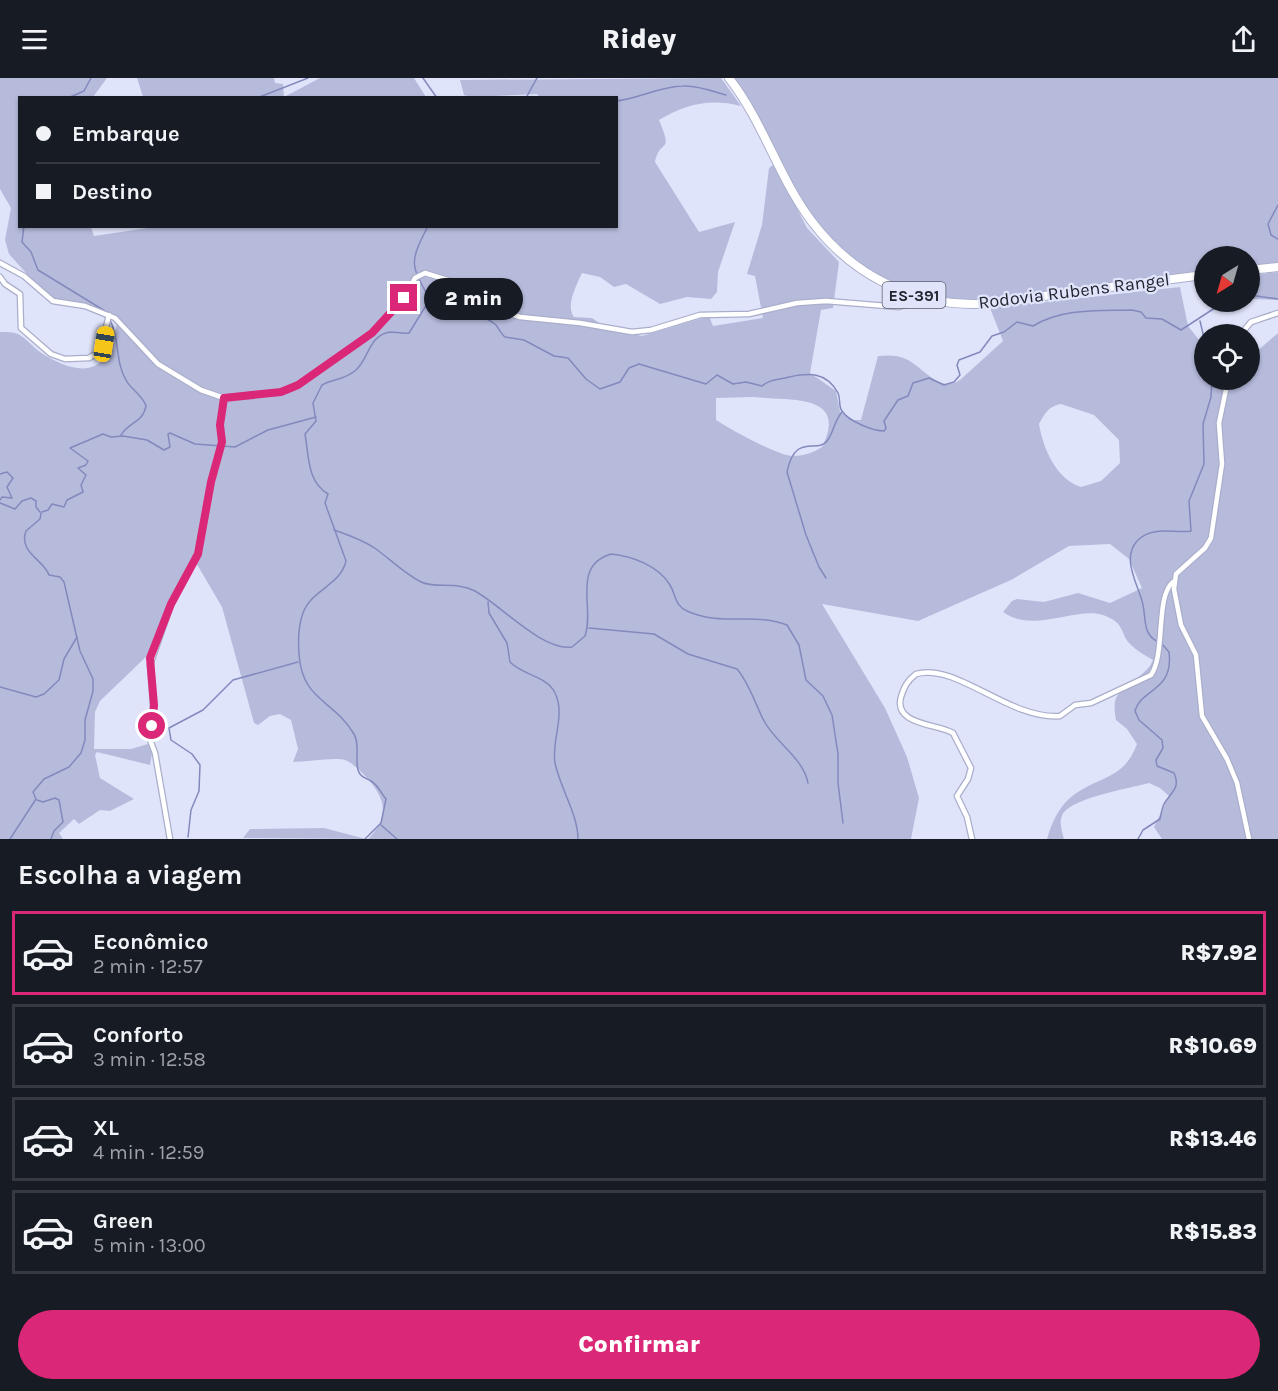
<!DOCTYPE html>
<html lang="pt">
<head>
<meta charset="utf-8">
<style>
  :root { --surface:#171b24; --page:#20242c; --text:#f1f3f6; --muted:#9ea1a6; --line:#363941; --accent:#db2777 }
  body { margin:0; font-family:Karla,sans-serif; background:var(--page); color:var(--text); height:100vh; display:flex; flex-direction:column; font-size:22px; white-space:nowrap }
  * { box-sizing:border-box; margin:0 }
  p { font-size:20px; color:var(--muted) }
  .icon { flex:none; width:33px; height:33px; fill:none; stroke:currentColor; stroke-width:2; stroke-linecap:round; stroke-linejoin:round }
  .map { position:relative; height:761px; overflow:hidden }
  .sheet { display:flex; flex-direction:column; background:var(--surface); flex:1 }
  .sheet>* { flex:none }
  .guide { position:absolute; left:18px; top:18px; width:600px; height:132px; border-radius:0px; box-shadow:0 2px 4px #0004; display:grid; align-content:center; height:132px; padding:0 18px; background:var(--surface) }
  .needle { width:39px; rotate:217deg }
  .tools { position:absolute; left:1194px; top:168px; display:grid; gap:12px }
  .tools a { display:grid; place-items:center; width:66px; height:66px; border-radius:50%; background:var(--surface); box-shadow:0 2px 4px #0004; font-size:30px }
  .end { position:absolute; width:27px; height:27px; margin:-14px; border:8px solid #db2777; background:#fff; box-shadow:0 0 0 3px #fff }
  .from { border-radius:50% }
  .bubble { position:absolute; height:42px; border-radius:21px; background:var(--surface); box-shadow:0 2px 4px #0004; font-size:20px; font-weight:800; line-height:42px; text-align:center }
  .car { position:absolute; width:18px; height:36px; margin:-18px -9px; border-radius:8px; box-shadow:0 0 4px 2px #0007; background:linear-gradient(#f5c518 24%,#345 0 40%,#f5c518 0 76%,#345 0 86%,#f5c518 0) }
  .guide b { display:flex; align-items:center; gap:21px; height:57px; font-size:22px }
  .guide b+b { border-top:2px solid var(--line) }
  .guide i { width:15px; height:15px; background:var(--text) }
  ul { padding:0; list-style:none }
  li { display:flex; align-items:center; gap:18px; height:84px; margin:0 12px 9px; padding:0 6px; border:3px solid var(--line); border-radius:0px }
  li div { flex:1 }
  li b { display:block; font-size:22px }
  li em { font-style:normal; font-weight:800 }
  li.active { border-color:var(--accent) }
  li>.icon { width:54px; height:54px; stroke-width:1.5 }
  h2 { padding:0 18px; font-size:27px; line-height:72px }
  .action { display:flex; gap:12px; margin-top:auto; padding:12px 18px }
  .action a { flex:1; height:69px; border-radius:36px; background:var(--accent); color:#fff; font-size:24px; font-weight:800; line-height:69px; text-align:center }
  header { display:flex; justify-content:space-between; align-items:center; height:78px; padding:0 18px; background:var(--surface); font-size:27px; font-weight:800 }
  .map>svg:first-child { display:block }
</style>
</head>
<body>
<header><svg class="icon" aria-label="menu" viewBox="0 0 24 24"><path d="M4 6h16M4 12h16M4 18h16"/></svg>Ridey<svg class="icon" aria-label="share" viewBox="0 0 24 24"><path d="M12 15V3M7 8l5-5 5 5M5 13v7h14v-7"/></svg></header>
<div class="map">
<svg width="1278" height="761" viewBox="0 0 1278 761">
  <rect width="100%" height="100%" fill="#e0e4fb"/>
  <g fill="#b6bbdc" fill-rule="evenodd">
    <path d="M 0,0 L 107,0 L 93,19 L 20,20 L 20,148 L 91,149 L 94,158 L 161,148 L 616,148 L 616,20 L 541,20 L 537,16 L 471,19 L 464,17 L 460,2 L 721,0 L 741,28 C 710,20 686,26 659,42 C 674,78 660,59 655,84 L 699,154 L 735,144 L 718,194 L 717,214 L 711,221 L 687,219 L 660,226 L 626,206 L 614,209 L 600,199 L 582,195 C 577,206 565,228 574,239 L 592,240 L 605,249 L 642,258 L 709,238 L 713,248 L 763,240 L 755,198 L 747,196 L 762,147 L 769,90 L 774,86 L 807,150 L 839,184 L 833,230 L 821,232 L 810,295 L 836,313 L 840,334 L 852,342 L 861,342 L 878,278 C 887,277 898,277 906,281 C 923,289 940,316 960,302 L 1003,263 L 990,230 L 1180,209 L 1188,248 L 1204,268 L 1204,302 L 1223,302 L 1224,313 L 1233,302 L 1250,302 L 1250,279 L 1278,255 L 1278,761 L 1162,761 L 1154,749 L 1169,718 L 1160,710 L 1149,705 C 1132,710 1068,720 1062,738 C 1059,745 1062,754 1064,761 L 1047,761 C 1051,747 1058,730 1070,720 C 1097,697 1123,704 1137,666 L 1127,651 L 1116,642 C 1115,637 1114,628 1115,623 C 1122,604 1146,600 1153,582 C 1146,578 1137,573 1130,566 C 1120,556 1126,545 1103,537 C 1078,528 1033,556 1003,534 L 1012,523 L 1017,521 L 1044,524 L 1078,515 L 1110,525 L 1142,510 L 1129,481 L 1110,466 L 1069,468 L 1011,502 L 918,543 L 822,526 L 885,630 L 907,679 L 919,720 L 911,761 L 368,761 C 390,739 386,721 367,700 C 361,694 353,685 345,682 C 335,679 306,684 293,684 L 298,671 L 291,642 L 280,636 L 270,638 L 258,647 L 254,645 L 222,529 L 195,483 L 168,526 L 150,575 L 100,623 L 95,634 L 94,671 L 131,671 L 148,666 L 152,676 L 150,687 L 97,674 L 95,677 L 100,700 L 134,721 L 110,733 L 100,732 L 79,746 L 74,741 L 59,755 L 63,761 L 0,761 L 0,254 C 6,254 13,254 18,256 C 26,260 33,269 40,274 C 81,301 111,297 117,244 L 100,231 L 54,222 L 43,214 L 9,176 L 5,162 L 11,130 L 0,111 ZM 754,319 C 790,323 849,315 822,369 C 813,375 803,378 792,378 C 776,377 730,351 716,342 L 716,320 ZM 1061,326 L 1094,337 L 1119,362 L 1120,385 L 1101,403 L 1081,409 C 1056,401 1043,370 1039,346 C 1045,335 1049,328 1061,326 Z"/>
    <path d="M 137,0 L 274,0 L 275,5 L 283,6 L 284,19 L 320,0 L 414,0 L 426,19 L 143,19 Z"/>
    <path d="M 732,0 L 1278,0 L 1278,186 L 1250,189 L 1250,178 L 1204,178 L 1204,194 L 974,222 C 945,220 916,217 889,206 C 861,194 820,157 805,131 C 781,87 763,40 732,0 Z"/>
    <path d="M 1278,194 L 1278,222 L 1250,221 L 1250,198 Z"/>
    <path d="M 324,750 L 366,761 L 243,760 L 250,751 Z"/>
  </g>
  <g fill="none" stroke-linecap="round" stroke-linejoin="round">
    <g stroke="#8389bc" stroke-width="1.5">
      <path d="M 423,0 L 437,20"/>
      <path d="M 68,20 L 84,13 L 91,0"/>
      <path d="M 257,20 L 308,0"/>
      <path d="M 526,20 L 537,0"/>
      <path d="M 616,23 C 639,21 660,8 683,8 C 697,7 712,13 726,17"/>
      <path d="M 1278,127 L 1268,146 L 1271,157 L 1278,161"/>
      <path d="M 24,148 L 22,164 L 31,174 L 38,192 L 105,233"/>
      <path d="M 428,148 C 408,187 411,186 431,224"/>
      <path d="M 1250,217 L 1278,221"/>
      <path d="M 110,242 C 120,261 115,284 126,302 C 131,312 142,316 146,328 C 143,345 128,344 121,357"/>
      <path d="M 1200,243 L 1204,260"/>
      <path d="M 0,396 L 7,394 L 13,400 L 7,409 L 12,420 L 2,419 L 0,422"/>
      <path d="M 0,425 L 15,431 L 22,423 L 31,420 L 36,423 L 36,429 L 40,434"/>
      <path d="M 42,434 L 48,432 L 52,426 L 64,429 L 67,422 L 83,414 L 81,407 L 86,397 L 78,390 L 86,387 L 88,383 L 70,370 L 103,356 L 111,359 L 123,358 L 147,362 L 164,372 L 170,369 L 168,356 L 170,355 L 195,366 L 235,369 L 268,352 L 316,339"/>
      <path d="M 334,452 C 349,457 363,462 376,471 C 391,482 405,496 421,504 C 435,511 456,503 475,513 C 502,528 542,573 572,569 L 585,558 C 595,531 571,488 611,476 C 632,478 659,488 670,507 C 676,517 675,528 687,533 C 722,549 755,534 787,547 L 799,567 L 806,602 L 823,618 L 832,637 L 838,676 L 838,705 L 843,745"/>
      <path d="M 826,500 L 819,489 L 806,457 L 787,394 C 795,354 817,376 827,363 C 834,354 834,343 842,334"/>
      <path d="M 488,524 L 489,535 L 507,565 L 510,584 C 522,597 547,598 555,615 C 566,637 551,663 555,685 C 560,710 578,736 578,761"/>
      <path d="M 589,550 L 654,556 L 688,576 L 737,591 C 749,605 755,625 763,641 C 774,664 803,679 808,705"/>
      <path d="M 1158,564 C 1141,555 1147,539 1142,523 C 1137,505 1121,479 1138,462 C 1153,447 1176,456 1191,453 L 1189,423 L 1204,386 L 1203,346 L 1211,319 L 1212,302"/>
      <path d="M 0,609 L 36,619 L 44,616 L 59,602 L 64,581 L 77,559"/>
      <path d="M 37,722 L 43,724 L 55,720 L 59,722 L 63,744 L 54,753 L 51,761"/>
      <path d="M 381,747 L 397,761"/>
      <path d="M 188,759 L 191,732 L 199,713 L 200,687 L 192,676 L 171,662 L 169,650 L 203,632 L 233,602 L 298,584"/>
      <path d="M 10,761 L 36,721 L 33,714 L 44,701 L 69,689 L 81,675 L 85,662 L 85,642 L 93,613 L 93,601 L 80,573 L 64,504 L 60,499 L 49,497 C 44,482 18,474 26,453 L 40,441 L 41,435"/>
      <path d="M 365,761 L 381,745 L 386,721 C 381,715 378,707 371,703 C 366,700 360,699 358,692 C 355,680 360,666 354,656 C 333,621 302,623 299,576 C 298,562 298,548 303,535 C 312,511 340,508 346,483 L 325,425 L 328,416 C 307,403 309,379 305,356 L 316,343 L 313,325 L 322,307 C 334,300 343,303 356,292 C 369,280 369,257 390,254 C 396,254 402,256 409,255 L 427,226 L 432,225 C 449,229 485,236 496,247 C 499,251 501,256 505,259 L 524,262 L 554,278 L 568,280 L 586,301 L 600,311 L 620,304 L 629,290 L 639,286 L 706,306 L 717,297 L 733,306 L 746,304 L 762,308 C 770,301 778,302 789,299 C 808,295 826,293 838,315 C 841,321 838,328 842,333 C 848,343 873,353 884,353 L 886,350 L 884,343 L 898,322 L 908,318 L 913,305 L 929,300 L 944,307 L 954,304 L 960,297 L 957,287 L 959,282 L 980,274 L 992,258 L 1004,254 L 1017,244 L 1033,248 C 1063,230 1098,233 1132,232 L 1141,234 L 1146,240 L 1162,241 L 1181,252 L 1224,224"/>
      <path d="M 1138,761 L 1143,752 L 1160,741 C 1161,736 1162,730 1164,726 C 1171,714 1181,710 1174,695 L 1157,688 L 1156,682 L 1163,670 L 1162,662 L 1139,642 L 1135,633 C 1141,610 1174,614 1169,574 L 1162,566"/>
    </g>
    <g stroke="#aaaeca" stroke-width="7">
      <g id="street">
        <path d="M 0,185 L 24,198 L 53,223 L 85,228 L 115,240 L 158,286 L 201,312 L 224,320 L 281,314 L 298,307 L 372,255 L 404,220 L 415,200 L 425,195 L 454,204 L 497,231 L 520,239 L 580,245 L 632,254 L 651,252 L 700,237 L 749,236 L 797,225 L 826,223 L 899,229 L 925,221"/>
        <path d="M 0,199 L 5,206 L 20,216 L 21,250 L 51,276 L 65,281 L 89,280 L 100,273 L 109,237"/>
        <path d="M 1241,256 L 1251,244 L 1278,235"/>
        <path d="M 1228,302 L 1219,345 L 1222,386 L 1211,460 L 1205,470 L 1176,496 L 1174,511 L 1181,547 L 1196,577 L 1202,638 L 1227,681 L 1237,705 L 1249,761"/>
        <path d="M 170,761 L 155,675 L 149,659 L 154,639 L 150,587 L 171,526 L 198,475 L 211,404 L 222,364 L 220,347 L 224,320"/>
        <path d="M 972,761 L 967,739 L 957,718 L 968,701 L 971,690 L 953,655 C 938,646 893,647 901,619 C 904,609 907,603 916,596 C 956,584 1009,642 1060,638 L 1075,627 L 1091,625 L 1151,597 C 1166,575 1155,519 1173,504"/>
      </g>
    </g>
    <g stroke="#aaaeca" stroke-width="10">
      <g id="primary">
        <path d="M 729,0 C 764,45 779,101 813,145 C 852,196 910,226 974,226 C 1003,226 1032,219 1060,216 C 1108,209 1156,203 1204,197"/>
        <path d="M 1250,192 L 1278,189"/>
      </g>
    </g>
    <use href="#street" stroke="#fff" stroke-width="4.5"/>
    <use href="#primary" stroke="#fff" stroke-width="8"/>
  </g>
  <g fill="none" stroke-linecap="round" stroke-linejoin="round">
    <path stroke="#db2777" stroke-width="8" d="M 152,648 L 154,627 L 150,580 L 171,526 L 198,476 L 211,404 L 222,364 L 220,347 L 224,320 L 281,314 L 298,307 L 372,255 L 404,220"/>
  </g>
  <g text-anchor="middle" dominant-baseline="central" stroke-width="4.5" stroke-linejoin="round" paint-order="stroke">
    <rect fill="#e0e4fb" stroke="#5b5e6c" stroke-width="1.5" x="882.5" y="204" width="63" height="26" rx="4.5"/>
    <g font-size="16" font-weight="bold" fill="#22242e">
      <text x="914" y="217">ES-391</text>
    </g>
    <g font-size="18" fill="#22242e" stroke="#e0e4fb">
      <text transform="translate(1074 213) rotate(-7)">Rodovia Rubens Rangel</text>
    </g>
  </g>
</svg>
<div class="tools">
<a><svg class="needle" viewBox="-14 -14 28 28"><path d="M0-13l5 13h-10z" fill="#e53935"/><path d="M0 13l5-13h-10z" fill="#9ea1a6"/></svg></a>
<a><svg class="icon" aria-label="locate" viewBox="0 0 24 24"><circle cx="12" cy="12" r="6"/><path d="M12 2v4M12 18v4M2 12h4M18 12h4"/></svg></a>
</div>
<i class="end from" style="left:152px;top:648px"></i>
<i class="end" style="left:404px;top:220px"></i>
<div class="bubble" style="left:424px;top:200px;width:99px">2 min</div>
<i class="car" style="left:104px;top:266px;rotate:9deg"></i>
<div class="guide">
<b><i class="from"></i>Embarque</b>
<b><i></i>Destino</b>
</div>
</div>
<section class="sheet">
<h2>Escolha a viagem</h2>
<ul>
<li class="active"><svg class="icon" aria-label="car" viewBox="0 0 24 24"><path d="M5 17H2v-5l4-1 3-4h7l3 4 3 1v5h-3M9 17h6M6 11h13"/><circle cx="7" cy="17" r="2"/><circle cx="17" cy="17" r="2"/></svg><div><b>Econômico</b><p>2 min · 12:57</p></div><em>R$7.92</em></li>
<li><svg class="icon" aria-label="car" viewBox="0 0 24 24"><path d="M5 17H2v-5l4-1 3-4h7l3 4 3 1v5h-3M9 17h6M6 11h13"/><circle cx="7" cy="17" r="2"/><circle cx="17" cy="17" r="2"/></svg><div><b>Conforto</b><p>3 min · 12:58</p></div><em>R$10.69</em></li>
<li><svg class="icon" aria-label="car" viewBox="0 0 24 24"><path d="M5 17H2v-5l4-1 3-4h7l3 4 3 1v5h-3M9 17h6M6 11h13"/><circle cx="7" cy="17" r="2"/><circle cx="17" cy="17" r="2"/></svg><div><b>XL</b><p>4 min · 12:59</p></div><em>R$13.46</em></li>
<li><svg class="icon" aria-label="car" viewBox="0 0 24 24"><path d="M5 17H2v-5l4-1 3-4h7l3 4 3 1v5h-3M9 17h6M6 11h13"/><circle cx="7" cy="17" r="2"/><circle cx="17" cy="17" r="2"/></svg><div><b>Green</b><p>5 min · 13:00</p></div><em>R$15.83</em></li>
</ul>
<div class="action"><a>Confirmar</a></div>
</section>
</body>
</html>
